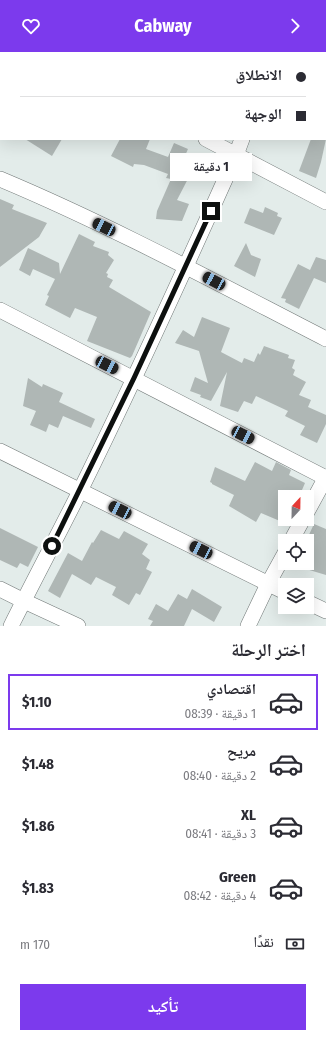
<!DOCTYPE html>
<html lang="ar">
<head>
<meta charset="utf-8">
<style>
  :root { --surface:#fff; --page:#f2f2f3; --text:#2b2b33; --muted:#7c7c81; --line:#e1e1e2; --accent:#7c3aed }
  body { margin:0; font-family:"Fira Sans Condensed","Noto Naskh Arabic",sans-serif; background:var(--page); color:var(--text); direction:rtl; height:100vh; display:flex; flex-direction:column; font-size:15px; white-space:nowrap }
  * { box-sizing:border-box; margin:0 }
  p { font-size:13px; color:var(--muted) }
  .icon { flex:none; width:22px; height:22px; fill:none; stroke:currentColor; stroke-width:2; stroke-linecap:round; stroke-linejoin:round }
  .map { position:relative; height:574px; overflow:hidden; direction:ltr }
  .drawer { display:flex; flex-direction:column; background:var(--surface); flex:1 }
  .drawer>* { flex:none }
  .banner { position:absolute; left:0px; top:0px; width:326px; height:88px; box-shadow:0 4px 16px #0002; direction:rtl; display:grid; align-content:center; height:88px; padding:0 20px; background:var(--surface) }
  .needle { width:26px; rotate:22deg }
  .tools { position:absolute; left:278px; top:438px; display:grid; gap:8px }
  .tools a { display:grid; place-items:center; width:36px; height:36px; border-radius:0px; background:var(--surface); box-shadow:0 4px 16px #0002; font-size:20px }
  .end { position:absolute; width:18px; height:18px; margin:-9px; border:5px solid #0d100f; background:#fff; box-shadow:0 0 0 2px #fff }
  .from { border-radius:50% }
  .bubble { position:absolute; height:28px; border-radius:0px; background:var(--surface); box-shadow:0 4px 16px #0002; font-size:13px; font-weight:700; line-height:28px; text-align:center; direction:rtl }
  .car { position:absolute; width:12px; height:24px; margin:-12px -6px; border-radius:5px; box-shadow:0 0 3px 1px #0007; background:linear-gradient(#222 24%,#8ab4d8 0 40%,#222 0 76%,#8ab4d8 0 86%,#222 0) }
  .banner b { display:flex; align-items:center; gap:14px; height:38px; font-size:15px }
  .banner b+b { border-top:1px solid var(--line) }
  .banner i { width:10px; height:10px; background:var(--text) }
  ul { padding:0; list-style:none }
  li { display:flex; align-items:center; gap:12px; height:56px; margin:0 8px 6px; padding:0 12px; border:2px solid transparent; border-radius:0px }
  li div { flex:1 }
  li b { display:block; font-size:15px }
  li em { font-style:normal; font-weight:700 }
  li.on { border-color:var(--accent) }
  li>.icon { width:36px; height:36px; stroke-width:1.5 }
  h2 { padding:0 20px; font-size:18px; line-height:48px }
  .pay { display:flex; align-items:center; gap:10px; height:44px; padding:0 20px; font-size:15px }
  .pay p { margin-inline-start:auto }
  .cta { display:flex; gap:8px; margin-top:auto; padding:8px 20px }
  .cta a { flex:1; height:46px; border-radius:0px; background:var(--accent); color:#fff; font-size:16px; font-weight:700; line-height:46px; text-align:center }
  header { display:flex; justify-content:space-between; align-items:center; height:52px; padding:0 20px; background:var(--accent); color:#fff; font-size:18px; font-weight:700 }
  .map>svg:first-child { display:block }
</style>
</head>
<body>
<header><svg class="icon" aria-label="forward" viewBox="0 0 24 24"><path d="M9 5l7 7-7 7"/></svg>Cabway<svg class="icon" aria-label="heart" viewBox="0 0 24 24"><path d="M12 20l-8-8c-3-5 5-10 8-4 3-6 11-1 8 4z"/></svg></header>
<div class="map">
<svg width="326" height="574" viewBox="0 0 326 574">
  <rect width="100%" height="100%" fill="#e3ecea"/>
  <g fill="#afb7b5">
    <path d="M 25,87 L 62,87 L 52,104 Z"/>
    <path d="M 120,87 L 150,87 L 146,97 L 168,105 L 174,91 L 188,97 L 180,115 L 191,121 L 177,148 L 189,152 L 182,169 L 156,167 L 157,159 L 171,127 L 166,126 L 168,122 L 144,113 L 134,112 L 133,115 L 111,104 Z"/>
    <path d="M 311,87 L 326,87 L 321,110 L 316,126 L 299,119 Z"/>
    <path d="M 0,147 L 14,153 L 12,157 L 47,171 L 39,185 L 0,215 Z"/>
    <path d="M 265,155 L 278,161 L 277,164 L 282,166 L 274,183 L 244,171 L 250,156 L 263,161 Z"/>
    <path d="M 79,182 L 95,190 L 93,194 L 109,200 L 108,203 L 114,208 L 106,221 L 108,222 L 107,225 L 113,228 L 109,235 L 151,260 L 132,304 L 130,306 L 87,289 L 97,265 L 75,256 L 70,266 L 45,253 L 49,244 L 47,243 L 55,227 L 33,217 L 30,224 L 19,218 L 28,196 L 59,211 L 60,222 Z"/>
    <path d="M 246,191 L 251,203 L 261,207 L 255,225 L 234,214 Z"/>
    <path d="M 316,205 L 326,208 L 326,231 L 314,226 L 299,257 L 285,250 L 286,247 L 281,246 L 298,212 L 310,218 Z"/>
    <path d="M 202,265 L 230,276 L 221,300 L 242,311 L 244,306 L 254,310 L 258,301 L 260,303 L 264,294 L 289,303 L 288,306 L 295,308 L 292,316 L 295,318 L 293,323 L 306,330 L 299,343 L 311,348 L 308,355 L 326,363 L 326,372 L 317,391 L 300,383 L 305,374 L 285,364 L 288,359 L 256,344 L 252,352 L 244,349 L 238,360 L 220,354 L 227,320 L 211,349 L 200,345 L 201,343 L 190,339 L 195,325 L 208,331 L 199,299 L 175,291 L 183,278 L 194,285 Z"/>
    <path d="M 28,326 L 42,335 L 43,332 L 63,341 L 59,350 L 95,367 L 91,376 L 63,364 L 58,376 L 49,372 L 46,380 L 30,373 L 36,359 L 23,354 Z"/>
    <path d="M 255,410 L 272,419 L 276,410 L 291,418 L 289,423 L 305,431 L 299,445 L 285,445 L 285,467 L 289,467 L 287,472 L 261,461 L 256,470 L 229,454 L 234,443 L 212,432 L 212,431 L 210,430 L 215,415 L 245,429 Z"/>
    <path d="M 314,472 L 326,477 L 326,523 L 296,514 L 297,511 L 307,511 L 306,489 Z"/>
    <path d="M 0,476 L 38,495 L 28,515 L 20,511 L 17,516 L 0,508 Z"/>
    <path d="M 101,478 L 119,487 L 124,479 L 148,492 L 142,502 L 150,508 L 146,517 L 152,520 L 140,543 L 136,541 L 129,553 L 112,543 L 116,535 L 96,525 L 91,533 L 72,522 L 60,546 L 48,539 L 68,501 L 82,509 L 92,490 L 93,491 Z"/>
    <path d="M 192,537 L 222,555 L 214,570 L 192,557 L 184,574 L 150,574 L 153,569 L 148,567 L 156,552 L 168,559 L 178,542 L 187,547 Z"/>
  </g>
  <g fill="none" stroke-linecap="round" stroke-linejoin="round">
    <g stroke="#707776" stroke-width="16">
      <g id="minor">
        <path d="M 39,0 L 41,1"/>
        <path d="M 279,1 L 280,0"/>
        <path d="M 206,87 L 326,150"/>
        <path d="M 0,127 C 112,174 219,232 326,287"/>
        <path d="M 0,258 L 326,426"/>
        <path d="M 0,399 L 285,540"/>
        <path d="M 307,460 L 326,425"/>
        <path d="M 291,489 L 303,467"/>
        <path d="M 0,537 L 24,549 L 78,574"/>
        <path d="M 307,550 L 326,559"/>
        <path d="M 11,574 C 34,528 58,483 81,437 C 135,327 186,215 236,103 L 242,87"/>
        <path d="M 248,574 L 268,532 L 285,501"/>
      </g>
    </g>
    <use href="#minor" stroke="#fff" stroke-width="15"/>
  </g>
  <g fill="none" stroke-linecap="round" stroke-linejoin="round">
    <path stroke="#0d100f" stroke-width="5" d="M 52,494 L 134,326 L 211,159"/>
  </g>
</svg>
<div class="tools">
<a><svg class="needle" viewBox="-14 -14 28 28"><path d="M0-13l5 13h-10z" fill="#e53935"/><path d="M0 13l5-13h-10z" fill="#7c7c81"/></svg></a>
<a><svg class="icon" aria-label="locate" viewBox="0 0 24 24"><circle cx="12" cy="12" r="6"/><path d="M12 2v4M12 18v4M2 12h4M18 12h4"/></svg></a>
<a><svg class="icon" aria-label="layers" viewBox="0 0 24 24"><path d="M12 4l9 5-9 5-9-5zM3 14l9 5 9-5"/></svg></a>
</div>
<i class="end from" style="left:52px;top:494px"></i>
<i class="end" style="left:211px;top:159px"></i>
<div class="bubble" style="left:170px;top:101px;width:82px">1 دقيقة</div>
<i class="car" style="left:104px;top:175px;rotate:296deg"></i>
<i class="car" style="left:214px;top:229px;rotate:298deg"></i>
<i class="car" style="left:107px;top:313px;rotate:117deg"></i>
<i class="car" style="left:243px;top:383px;rotate:117deg"></i>
<i class="car" style="left:120px;top:458px;rotate:297deg"></i>
<i class="car" style="left:201px;top:498px;rotate:296deg"></i>
<div class="banner">
<b><i class="from"></i>الانطلاق</b>
<b><i></i>الوجهة</b>
</div>
</div>
<section class="drawer">
<h2>اختر الرحلة</h2>
<ul>
<li class="on"><svg class="icon" aria-label="car" viewBox="0 0 24 24"><path d="M5 17H2v-5l4-1 3-4h7l3 4 3 1v5h-3M9 17h6M6 11h13"/><circle cx="7" cy="17" r="2"/><circle cx="17" cy="17" r="2"/></svg><div><b>اقتصادي</b><p>1 دقيقة · 08:39</p></div><em>$1.10</em></li>
<li><svg class="icon" aria-label="car" viewBox="0 0 24 24"><path d="M5 17H2v-5l4-1 3-4h7l3 4 3 1v5h-3M9 17h6M6 11h13"/><circle cx="7" cy="17" r="2"/><circle cx="17" cy="17" r="2"/></svg><div><b>مريح</b><p>2 دقيقة · 08:40</p></div><em>$1.48</em></li>
<li><svg class="icon" aria-label="car" viewBox="0 0 24 24"><path d="M5 17H2v-5l4-1 3-4h7l3 4 3 1v5h-3M9 17h6M6 11h13"/><circle cx="7" cy="17" r="2"/><circle cx="17" cy="17" r="2"/></svg><div><b>XL</b><p>3 دقيقة · 08:41</p></div><em>$1.86</em></li>
<li><svg class="icon" aria-label="car" viewBox="0 0 24 24"><path d="M5 17H2v-5l4-1 3-4h7l3 4 3 1v5h-3M9 17h6M6 11h13"/><circle cx="7" cy="17" r="2"/><circle cx="17" cy="17" r="2"/></svg><div><b>Green</b><p>4 دقيقة · 08:42</p></div><em>$1.83</em></li>
</ul>
<div class="pay"><svg class="icon" aria-label="cash" viewBox="0 0 24 24"><path d="M3 7h18v10H3z"/><circle cx="12" cy="12" r="2"/></svg>نقدًا<p>170 m</p></div>
<div class="cta"><a>تأكيد</a></div>
</section>
</body>
</html>
